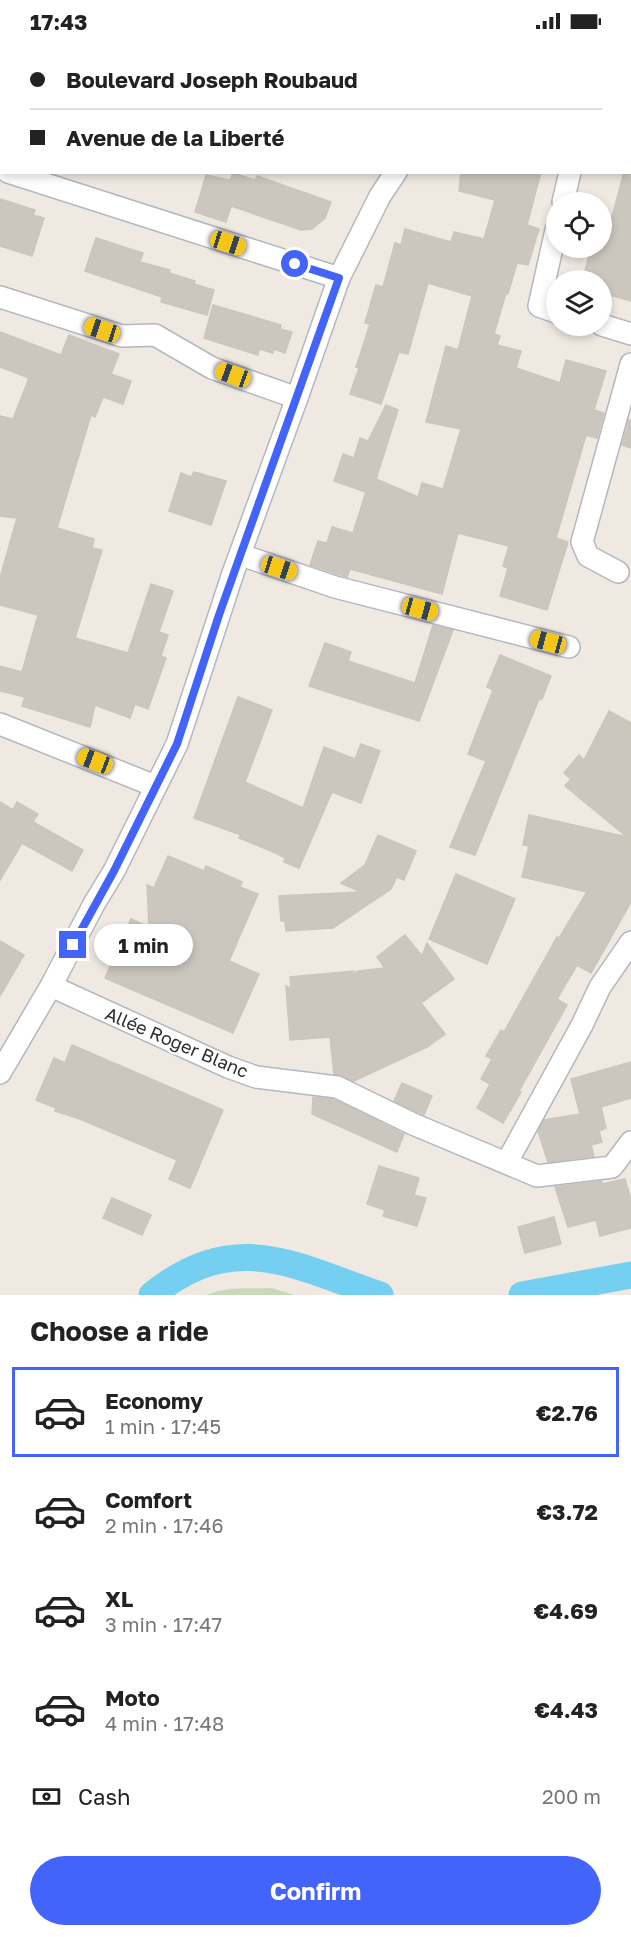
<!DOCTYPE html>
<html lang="en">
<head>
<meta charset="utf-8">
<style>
  :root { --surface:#fff; --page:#f2f2f2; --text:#222; --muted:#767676; --line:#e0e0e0; --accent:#4264fb }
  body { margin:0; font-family:"Golos Text",sans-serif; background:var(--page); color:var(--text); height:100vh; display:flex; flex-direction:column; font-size:22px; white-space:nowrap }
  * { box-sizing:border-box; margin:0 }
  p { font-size:20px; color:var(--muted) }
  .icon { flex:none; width:33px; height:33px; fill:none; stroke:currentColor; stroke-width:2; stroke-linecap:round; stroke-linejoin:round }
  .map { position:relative; height:1253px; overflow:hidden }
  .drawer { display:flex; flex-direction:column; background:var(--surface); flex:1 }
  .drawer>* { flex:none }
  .guide { position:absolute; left:0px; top:0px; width:632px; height:132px; box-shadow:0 3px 9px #0003; display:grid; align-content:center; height:132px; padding:0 30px; background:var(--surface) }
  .buttons { position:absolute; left:546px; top:150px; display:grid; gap:12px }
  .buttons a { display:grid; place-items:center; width:66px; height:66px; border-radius:50%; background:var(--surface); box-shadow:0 3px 9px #0003; font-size:30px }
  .end { position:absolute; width:27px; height:27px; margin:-14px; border:8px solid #4264fb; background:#fff; box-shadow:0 0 0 3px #fff }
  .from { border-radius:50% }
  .bubble { position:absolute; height:42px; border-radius:21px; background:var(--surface); box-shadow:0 3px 9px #0003; font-size:20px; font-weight:700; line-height:42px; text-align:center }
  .car { position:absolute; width:18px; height:36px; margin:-18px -9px; border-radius:8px; box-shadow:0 0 4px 2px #0007; background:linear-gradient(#f5c518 24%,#345 0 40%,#f5c518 0 76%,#345 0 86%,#f5c518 0) }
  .guide b { display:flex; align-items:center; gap:21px; height:57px; font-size:22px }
  .guide b+b { border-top:2px solid var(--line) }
  .guide i { width:15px; height:15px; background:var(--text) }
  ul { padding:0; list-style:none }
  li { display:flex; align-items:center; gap:18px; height:90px; margin:0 12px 9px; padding:0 18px; border:3px solid transparent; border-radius:0px }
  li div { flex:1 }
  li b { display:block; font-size:22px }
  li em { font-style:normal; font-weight:700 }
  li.on { border-color:var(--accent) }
  li>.icon { width:54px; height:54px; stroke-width:1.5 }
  h2 { padding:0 30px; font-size:27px; line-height:72px }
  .pay { display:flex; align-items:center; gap:15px; height:66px; padding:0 30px; font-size:22px }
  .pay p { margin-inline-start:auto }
  .cta { display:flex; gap:12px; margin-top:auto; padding:12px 30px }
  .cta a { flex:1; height:69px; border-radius:36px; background:var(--accent); color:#fff; font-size:24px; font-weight:700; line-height:69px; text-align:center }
  .status { display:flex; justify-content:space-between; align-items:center; height:42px; padding:0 30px; background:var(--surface); direction:ltr }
  .status svg { height:16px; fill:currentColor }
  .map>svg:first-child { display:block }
</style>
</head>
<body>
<div class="status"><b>17:43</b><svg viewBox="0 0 49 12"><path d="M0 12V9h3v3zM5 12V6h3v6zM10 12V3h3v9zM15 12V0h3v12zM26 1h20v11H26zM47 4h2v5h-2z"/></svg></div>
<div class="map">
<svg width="631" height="1253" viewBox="0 0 631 1253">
  <rect width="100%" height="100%" fill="#efe9e1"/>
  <path fill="#c8d9b8" d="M 272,1246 L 294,1253 L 207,1253 C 226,1244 251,1247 272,1246 Z"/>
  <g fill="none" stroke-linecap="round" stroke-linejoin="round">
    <g stroke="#75cff0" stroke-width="27">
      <path d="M 152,1253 C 234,1186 293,1223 380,1253"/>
      <path d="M 522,1253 L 631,1233"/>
    </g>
  </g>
  <g fill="#cbc7bf" stroke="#cbc5ba" stroke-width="1.5">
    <path d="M 461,130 L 541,130 L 527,183 L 539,187 L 528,223 L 517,221 L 508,252 L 506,251 L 494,292 L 500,294 L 497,303 L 521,309 L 516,326 L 560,341 L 566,318 L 606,329 L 594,368 L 604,371 L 597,396 L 586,393 L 556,496 L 568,500 L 547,568 L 500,554 L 508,526 L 503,524 L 509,504 L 458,491 L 442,552 L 350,527 L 347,535 L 310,523 L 318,499 L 327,501 L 332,485 L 353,491 L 366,450 L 334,439 L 343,412 L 354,416 L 360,396 L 368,399 L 386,363 L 398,368 L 376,437 L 418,455 L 422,441 L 443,447 L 461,387 L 426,380 L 446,304 L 458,308 L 472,254 L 428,241 L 408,312 L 399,310 L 381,362 L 350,352 L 359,326 L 356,325 L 370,282 L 365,281 L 376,243 L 383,245 L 395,201 L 401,203 L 405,187 L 451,200 L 454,190 L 484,197 L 495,158 L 459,149 Z"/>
    <path d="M 624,130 L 631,131 L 631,259 L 602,251 L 602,238 L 596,238 L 597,232 L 585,229 L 591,206 L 602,206 L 602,172 L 612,175 Z"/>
    <path d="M 233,131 L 255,138 L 257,134 L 331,160 L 325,176 L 312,187 L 301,188 L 231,164 L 226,180 L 195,170 L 206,133 L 230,138 Z"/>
    <path d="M 0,157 L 35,168 L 33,173 L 44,176 L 32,214 L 0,204 Z"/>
    <path d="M 96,196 L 143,211 L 140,220 L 170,228 L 169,231 L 195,239 L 194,242 L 214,248 L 207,273 L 161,260 L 162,255 L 85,229 Z"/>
    <path d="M 213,263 L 281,283 L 280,287 L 292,290 L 285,311 L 274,307 L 273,311 L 259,307 L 258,313 L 204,296 Z"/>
    <path d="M 0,290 L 61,313 L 69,293 L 119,312 L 111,332 L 131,339 L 123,362 L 103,355 L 95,375 L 91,373 L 57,486 L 94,497 L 92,506 L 102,508 L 75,596 L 128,611 L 151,542 L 173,549 L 159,590 L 168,593 L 161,614 L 166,616 L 148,667 L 135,662 L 130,676 L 95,663 L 90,685 L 22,664 L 25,655 L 0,649 L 0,624 L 22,630 L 38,573 L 0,563 L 0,536 L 17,476 L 0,474 L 0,374 L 13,377 L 29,336 L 0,325 Z"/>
    <path d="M 629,378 L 631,379 L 631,406 L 622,403 Z"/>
    <path d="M 194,430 L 226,439 L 211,483 L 169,469 L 181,431 L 191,435 Z"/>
    <path d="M 433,583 L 453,588 L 419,679 L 309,644 L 325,601 L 351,610 L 348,619 L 415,641 Z"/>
    <path d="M 500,613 L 551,634 L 542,657 L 539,657 L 475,813 L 450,805 L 486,719 L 468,712 L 493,648 L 487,645 Z"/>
    <path d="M 238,655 L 272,668 L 245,740 L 303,766 L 324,705 L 355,717 L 361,702 L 380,709 L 361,761 L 332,750 L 299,826 L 284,820 L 285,816 L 276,811 L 239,796 L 241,793 L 194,776 Z"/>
    <path d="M 609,669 L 631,681 L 631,860 L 591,931 L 577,923 L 557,957 L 567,963 L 518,1051 L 521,1050 L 503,1081 L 477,1066 L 490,1042 L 481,1037 L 492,1017 L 486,1014 L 501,988 L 504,990 L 557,895 L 559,896 L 587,850 L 522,835 L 529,804 L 523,803 L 529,773 L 627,795 L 565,744 L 571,737 L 564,731 L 579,713 L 584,718 Z"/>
    <path d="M 0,760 L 13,768 L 17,760 L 38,772 L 33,780 L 83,808 L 72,829 L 22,801 L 0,838 Z"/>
    <path d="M 378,793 L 416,809 L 404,838 L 397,835 L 391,847 L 333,886 L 286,889 L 285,879 L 281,879 L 279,854 L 361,850 L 341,841 L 365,823 Z"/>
    <path d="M 168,814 L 204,829 L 206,824 L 242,840 L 240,845 L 258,852 L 229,919 L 259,932 L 233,991 L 105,936 L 131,877 L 149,885 L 147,843 L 154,846 Z"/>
    <path d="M 456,832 L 515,857 L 487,922 L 429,897 Z"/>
    <path d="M 405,893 L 422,914 L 427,901 L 454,937 L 421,961 L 445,992 L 427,1005 L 354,1039 L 334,1032 L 330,995 L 290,998 L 286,944 L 291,946 L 290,935 L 354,929 L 353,933 L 358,929 L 385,926 L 377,915 Z"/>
    <path d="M 0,899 L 24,913 L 0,954 Z"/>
    <path d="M 72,1003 L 223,1068 L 190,1146 L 169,1137 L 177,1118 L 80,1077 L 55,1069 L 56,1066 L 36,1058 L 54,1016 L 65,1021 Z"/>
    <path d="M 631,1020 L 631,1056 L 601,1065 L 606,1086 L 599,1089 L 602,1100 L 591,1103 L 594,1114 L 548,1120 L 538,1089 L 544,1078 L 580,1072 L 571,1037 Z"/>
    <path d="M 402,1041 L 432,1054 L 424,1073 L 394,1059 Z"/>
    <path d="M 313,1055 L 333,1057 L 404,1092 L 397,1110 L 312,1072 Z"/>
    <path d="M 379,1124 L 419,1136 L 414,1153 L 426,1156 L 417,1184 L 383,1174 L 385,1168 L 367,1162 Z"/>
    <path d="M 625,1137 L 631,1158 L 631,1186 L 600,1194 L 596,1178 L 568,1185 L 555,1145 L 602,1139 L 602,1142 Z"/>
    <path d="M 112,1156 L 151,1173 L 142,1193 L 103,1176 Z"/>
    <path d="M 554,1175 L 561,1202 L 525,1211 L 518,1185 Z"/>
  </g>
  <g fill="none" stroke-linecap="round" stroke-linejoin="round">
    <g stroke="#b4b7c1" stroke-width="24">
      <g id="street">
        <path d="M 506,2 L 508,0"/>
        <path d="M 599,2 L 599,0"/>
        <path d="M 8,130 L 339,236"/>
        <path d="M 563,160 L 570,130"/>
        <path d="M 556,188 L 539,264 L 556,270"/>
        <path d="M 0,255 L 122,294 L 155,293 L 212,326 L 297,356"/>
        <path d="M 602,283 L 631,292"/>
        <path d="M 241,513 L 335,545 L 569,605"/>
        <path d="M 618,530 L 588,514 L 582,500 L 631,322"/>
        <path d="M 0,682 L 155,744"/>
        <path d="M 51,944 L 228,1025 L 256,1035 L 337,1045 L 413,1082 L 537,1134 L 612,1125 L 631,1100"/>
        <path d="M 0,1031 L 51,944 L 94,862 L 114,829 L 177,702 L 233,531 L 297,356 L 339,236 L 380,154 L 396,130"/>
        <path d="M 507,1120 L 582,983 L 600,945 L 631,900"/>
      </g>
    </g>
    <use href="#street" stroke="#fff" stroke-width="21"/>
  </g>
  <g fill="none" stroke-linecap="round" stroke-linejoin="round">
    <path stroke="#4264fb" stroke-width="8" d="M 73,903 L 114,829 L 177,702 L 219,573 L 339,236 L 295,222"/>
  </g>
  <g text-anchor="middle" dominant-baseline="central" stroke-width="4.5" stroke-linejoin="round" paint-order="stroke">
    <g font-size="18" fill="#2e2e2e" stroke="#fff">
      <text transform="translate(177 1000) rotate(23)">Allée Roger Blanc</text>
    </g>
  </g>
</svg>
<div class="buttons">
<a><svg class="icon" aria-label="locate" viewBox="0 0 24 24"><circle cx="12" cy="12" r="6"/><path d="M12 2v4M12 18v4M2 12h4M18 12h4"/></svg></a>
<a><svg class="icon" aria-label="layers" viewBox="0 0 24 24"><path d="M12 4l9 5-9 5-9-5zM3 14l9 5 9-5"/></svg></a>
</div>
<i class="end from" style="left:295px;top:222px"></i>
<i class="end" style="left:73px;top:903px"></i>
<div class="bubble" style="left:94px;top:882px;width:99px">1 min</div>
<i class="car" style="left:228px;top:201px;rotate:108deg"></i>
<i class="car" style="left:102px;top:288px;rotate:288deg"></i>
<i class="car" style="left:233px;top:333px;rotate:290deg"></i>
<i class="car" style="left:279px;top:526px;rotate:108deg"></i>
<i class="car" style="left:420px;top:567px;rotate:105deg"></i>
<i class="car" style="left:548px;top:600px;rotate:285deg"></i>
<i class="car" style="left:95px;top:719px;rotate:291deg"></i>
<div class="guide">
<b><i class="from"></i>Boulevard Joseph Roubaud</b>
<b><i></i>Avenue de la Liberté</b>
</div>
</div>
<section class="drawer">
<h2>Choose a ride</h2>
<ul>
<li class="on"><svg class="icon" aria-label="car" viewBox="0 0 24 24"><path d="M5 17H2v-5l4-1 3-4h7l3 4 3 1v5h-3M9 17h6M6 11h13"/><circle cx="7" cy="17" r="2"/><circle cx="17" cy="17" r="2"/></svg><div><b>Economy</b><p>1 min · 17:45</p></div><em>€2.76</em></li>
<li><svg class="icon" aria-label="car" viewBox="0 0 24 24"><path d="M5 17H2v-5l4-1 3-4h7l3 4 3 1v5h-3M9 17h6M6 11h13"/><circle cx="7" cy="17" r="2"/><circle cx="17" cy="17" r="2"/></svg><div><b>Comfort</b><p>2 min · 17:46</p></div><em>€3.72</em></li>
<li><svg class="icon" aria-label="car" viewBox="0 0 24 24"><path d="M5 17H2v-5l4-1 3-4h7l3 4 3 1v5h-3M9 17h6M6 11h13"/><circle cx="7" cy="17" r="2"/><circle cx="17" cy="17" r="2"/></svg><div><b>XL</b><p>3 min · 17:47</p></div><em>€4.69</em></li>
<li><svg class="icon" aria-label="car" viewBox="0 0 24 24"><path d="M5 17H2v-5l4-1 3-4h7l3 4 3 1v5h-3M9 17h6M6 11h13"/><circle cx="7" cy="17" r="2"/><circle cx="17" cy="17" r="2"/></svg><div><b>Moto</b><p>4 min · 17:48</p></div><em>€4.43</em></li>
</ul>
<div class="pay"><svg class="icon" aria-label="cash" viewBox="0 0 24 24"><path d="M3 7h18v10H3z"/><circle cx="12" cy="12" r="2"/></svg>Cash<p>200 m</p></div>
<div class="cta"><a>Confirm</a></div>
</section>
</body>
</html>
